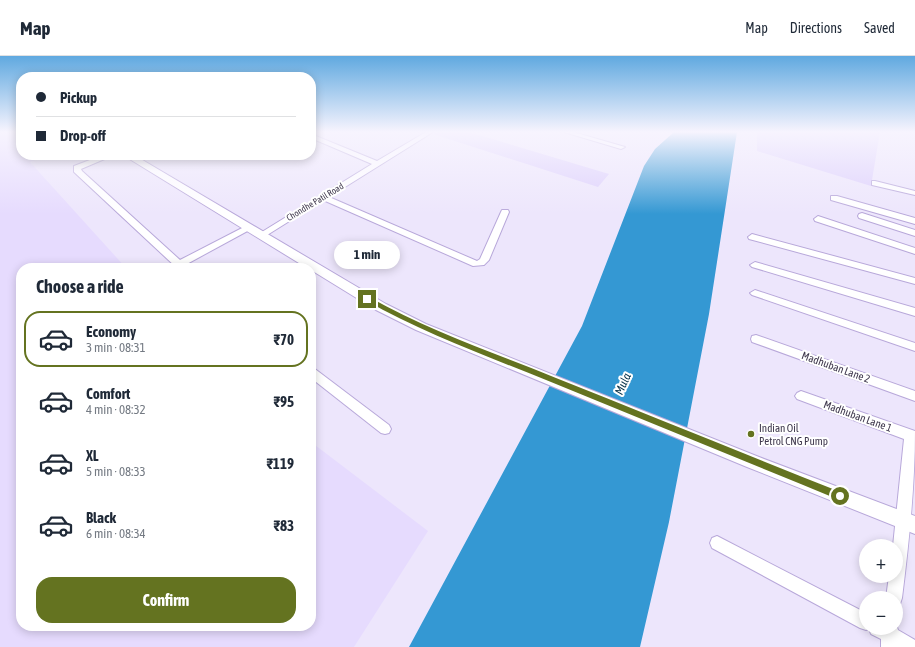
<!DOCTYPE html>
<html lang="en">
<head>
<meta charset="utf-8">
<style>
  :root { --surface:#fff; --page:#f6f6f7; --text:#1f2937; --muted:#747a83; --line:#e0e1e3; --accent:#647320 }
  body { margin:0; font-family:"Asap Condensed",sans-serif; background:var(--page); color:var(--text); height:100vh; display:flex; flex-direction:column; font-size:15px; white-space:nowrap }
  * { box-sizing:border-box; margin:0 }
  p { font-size:13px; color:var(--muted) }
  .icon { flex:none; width:22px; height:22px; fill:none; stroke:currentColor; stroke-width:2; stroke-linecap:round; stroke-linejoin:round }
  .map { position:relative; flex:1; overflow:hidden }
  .details { position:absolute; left:16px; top:207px; width:300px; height:368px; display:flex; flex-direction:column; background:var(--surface); border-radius:16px; box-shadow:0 2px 10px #0003 }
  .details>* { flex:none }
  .banner { position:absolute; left:16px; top:16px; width:300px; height:88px; border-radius:16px; box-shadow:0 2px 10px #0003; display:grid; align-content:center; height:88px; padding:0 20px; background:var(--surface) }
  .fabs { position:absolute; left:859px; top:483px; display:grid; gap:8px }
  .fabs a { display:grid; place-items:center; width:44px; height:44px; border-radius:50%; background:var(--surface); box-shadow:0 2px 10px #0003; font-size:20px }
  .end { position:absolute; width:18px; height:18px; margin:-9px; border:5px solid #647320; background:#fff; box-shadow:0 0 0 2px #fff }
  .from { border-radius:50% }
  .bubble { position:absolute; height:28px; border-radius:14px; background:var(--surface); box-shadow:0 2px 10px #0003; font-size:13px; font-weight:700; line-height:28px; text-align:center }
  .banner b { display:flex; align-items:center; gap:14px; height:38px; font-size:15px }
  .banner b+b { border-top:1px solid var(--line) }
  .banner i { width:10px; height:10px; background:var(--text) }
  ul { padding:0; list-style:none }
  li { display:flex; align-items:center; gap:12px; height:56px; margin:0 8px 6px; padding:0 12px; border:2px solid transparent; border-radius:16px }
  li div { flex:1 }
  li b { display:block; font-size:15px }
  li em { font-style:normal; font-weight:700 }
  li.on { border-color:var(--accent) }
  li>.icon { width:36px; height:36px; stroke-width:1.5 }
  h2 { padding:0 20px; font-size:18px; line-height:48px }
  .primary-button { display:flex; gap:8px; margin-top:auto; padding:8px 20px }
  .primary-button a { flex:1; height:46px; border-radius:16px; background:var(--accent); color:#fff; font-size:16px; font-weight:700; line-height:46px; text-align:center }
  header { display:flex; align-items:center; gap:24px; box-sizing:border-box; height:56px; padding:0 20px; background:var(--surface); border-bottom:1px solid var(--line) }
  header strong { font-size:19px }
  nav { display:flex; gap:22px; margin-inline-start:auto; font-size:14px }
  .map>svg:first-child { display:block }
</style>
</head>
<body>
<header>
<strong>Map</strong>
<nav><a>Map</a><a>Directions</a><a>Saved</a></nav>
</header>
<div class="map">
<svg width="915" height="591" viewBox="0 0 915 591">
  <rect width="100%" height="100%" fill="#ede6fc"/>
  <path fill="#e6dbfe" d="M 0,76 L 21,76 L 21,99 L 48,99 L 30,106 L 126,212 L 21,212 L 21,570 L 311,570 L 311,386 L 428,475 L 354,591 L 0,591 Z"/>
  <g fill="#ddd0fc">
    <path d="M 438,76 L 469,76 L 609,118 L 598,131 L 433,78 Z"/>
    <path d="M 757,76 L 880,76 L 871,130 L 757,95 Z"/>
  </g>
  <path fill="#3498d3" d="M 674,76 L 737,76 L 709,258 L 669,466 L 640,591 L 409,591 L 582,270 L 644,110 L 655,93 Z"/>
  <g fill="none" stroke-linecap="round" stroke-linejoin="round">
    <g stroke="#b8a8da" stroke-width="2">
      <g id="minor">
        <path d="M 426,76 L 433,76 L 329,141 L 477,205 L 480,203 L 501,156 L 502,154 L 508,154 L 509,156 L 489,204 L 484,209 L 473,210 L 323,144 L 264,181 L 261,182 L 257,179 L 372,108 L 311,82 L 311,78 L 377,105 Z"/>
        <path d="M 564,76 L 573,76 L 625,91 L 621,93 Z"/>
        <path d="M 103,99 L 114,99 L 81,113 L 82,115 L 180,204 L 246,170 L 249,169 L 253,172 L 185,209 L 188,212 L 177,212 L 74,116 L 74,110 Z"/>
        <path d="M 872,125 L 875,125 L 915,135 L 915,139 L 872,129 Z"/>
        <path d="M 831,140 L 837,140 L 915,162 L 915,168 L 831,144 Z"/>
        <path d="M 862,157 L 915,174 L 915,180 L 859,162 L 858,160 L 859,158 Z"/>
        <path d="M 818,160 L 915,192 L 915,198 L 815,165 L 814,163 Z"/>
        <path d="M 752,178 L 915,222 L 915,228 L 749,183 L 748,181 Z"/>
        <path d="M 755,206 L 915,252 L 915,260 L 752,211 L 750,209 Z"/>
        <path d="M 755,234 L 915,287 L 915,295 L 752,239 L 750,237 Z"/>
        <path d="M 756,279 L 915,335 L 915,345 L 752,286 L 751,283 L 752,280 Z"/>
        <path d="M 311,312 L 315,313 L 389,369 L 391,373 L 389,377 L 385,378 L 381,377 L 311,322 Z"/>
        <path d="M 801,335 L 915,375 C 915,431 909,486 902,542 L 900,548 L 896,549 L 896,542 L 886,542 L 889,520 L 896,520 L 896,490 L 893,490 L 904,383 L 797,343 L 795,340 L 797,337 Z"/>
        <path d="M 717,480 L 866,557 L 866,572 L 896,572 L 896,568 L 898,574 L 915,584 L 915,591 L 881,591 L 881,583 L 871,578 L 869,573 L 866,574 L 860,572 L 712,492 L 710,487 L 712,482 Z"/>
      </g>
    </g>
    <g stroke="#b8a8da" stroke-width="2">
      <path id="tertiary" d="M 123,99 L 134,99 L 386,248 L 426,268 L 759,401 L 915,460 L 915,478 L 747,411 L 416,274 L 376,254 L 311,214 L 311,212 L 307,212 Z"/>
    </g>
    <use href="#minor" fill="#fff" fill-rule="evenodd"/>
    <use href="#tertiary" fill="#fff" fill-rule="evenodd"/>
  </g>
  <linearGradient id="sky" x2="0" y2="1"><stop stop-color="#60a9e0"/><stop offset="0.48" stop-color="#f7f4fe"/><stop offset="1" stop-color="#f7f4fe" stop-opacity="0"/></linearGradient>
  <rect width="915" height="158" fill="url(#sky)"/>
  <path fill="#647320" d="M 365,241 L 369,241 C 429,275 492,296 556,322 C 652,360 747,399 843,437 L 844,440 L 840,444 L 837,443 C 742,404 646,365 551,326 C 487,300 425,278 365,244 Z"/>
  <circle fill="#647320" stroke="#fff" stroke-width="1.5" cx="751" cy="378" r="4"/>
  <g text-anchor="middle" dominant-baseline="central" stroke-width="4" stroke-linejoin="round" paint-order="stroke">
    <g font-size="9" fill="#3e374c" stroke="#fff">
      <text transform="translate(315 146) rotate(-31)">Chondhe Patil Road</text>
    </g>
    <g font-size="11" fill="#3e374c" stroke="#fff">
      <text transform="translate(836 311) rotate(20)">Madhuban Lane 2</text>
      <text transform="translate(858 360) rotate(20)">Madhuban Lane 1</text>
    </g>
    <g font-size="11" fill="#3e374c" stroke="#fff" text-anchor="start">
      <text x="759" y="372">Indian Oil<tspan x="759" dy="13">Petrol CNG Pump</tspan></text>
    </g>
    <g font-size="12" font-style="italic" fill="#042f47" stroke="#fff">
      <text transform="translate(623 328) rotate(-66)">Mula</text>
    </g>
  </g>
</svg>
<div class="fabs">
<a>+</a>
<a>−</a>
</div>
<i class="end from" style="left:840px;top:440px"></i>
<i class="end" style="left:367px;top:243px"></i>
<div class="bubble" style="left:334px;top:185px;width:66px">1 min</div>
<div class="banner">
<b><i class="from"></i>Pickup</b>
<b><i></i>Drop-off</b>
</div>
<section class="details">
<h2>Choose a ride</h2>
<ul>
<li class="on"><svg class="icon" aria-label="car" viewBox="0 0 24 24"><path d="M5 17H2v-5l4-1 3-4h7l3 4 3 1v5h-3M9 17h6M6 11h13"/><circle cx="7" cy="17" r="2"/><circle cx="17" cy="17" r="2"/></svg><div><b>Economy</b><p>3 min · 08:31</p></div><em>₹70</em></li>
<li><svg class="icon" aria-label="car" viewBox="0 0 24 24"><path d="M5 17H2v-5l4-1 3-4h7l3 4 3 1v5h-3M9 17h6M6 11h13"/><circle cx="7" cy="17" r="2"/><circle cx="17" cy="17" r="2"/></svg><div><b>Comfort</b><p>4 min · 08:32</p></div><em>₹95</em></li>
<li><svg class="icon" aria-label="car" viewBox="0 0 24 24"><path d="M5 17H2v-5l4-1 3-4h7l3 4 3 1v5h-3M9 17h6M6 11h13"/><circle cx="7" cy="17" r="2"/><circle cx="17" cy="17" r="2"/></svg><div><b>XL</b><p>5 min · 08:33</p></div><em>₹119</em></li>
<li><svg class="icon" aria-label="car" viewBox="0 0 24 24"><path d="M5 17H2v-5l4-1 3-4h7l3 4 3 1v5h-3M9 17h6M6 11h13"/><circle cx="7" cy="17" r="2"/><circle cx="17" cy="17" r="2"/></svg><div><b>Black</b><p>6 min · 08:34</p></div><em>₹83</em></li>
</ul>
<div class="primary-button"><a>Confirm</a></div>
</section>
</div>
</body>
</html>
